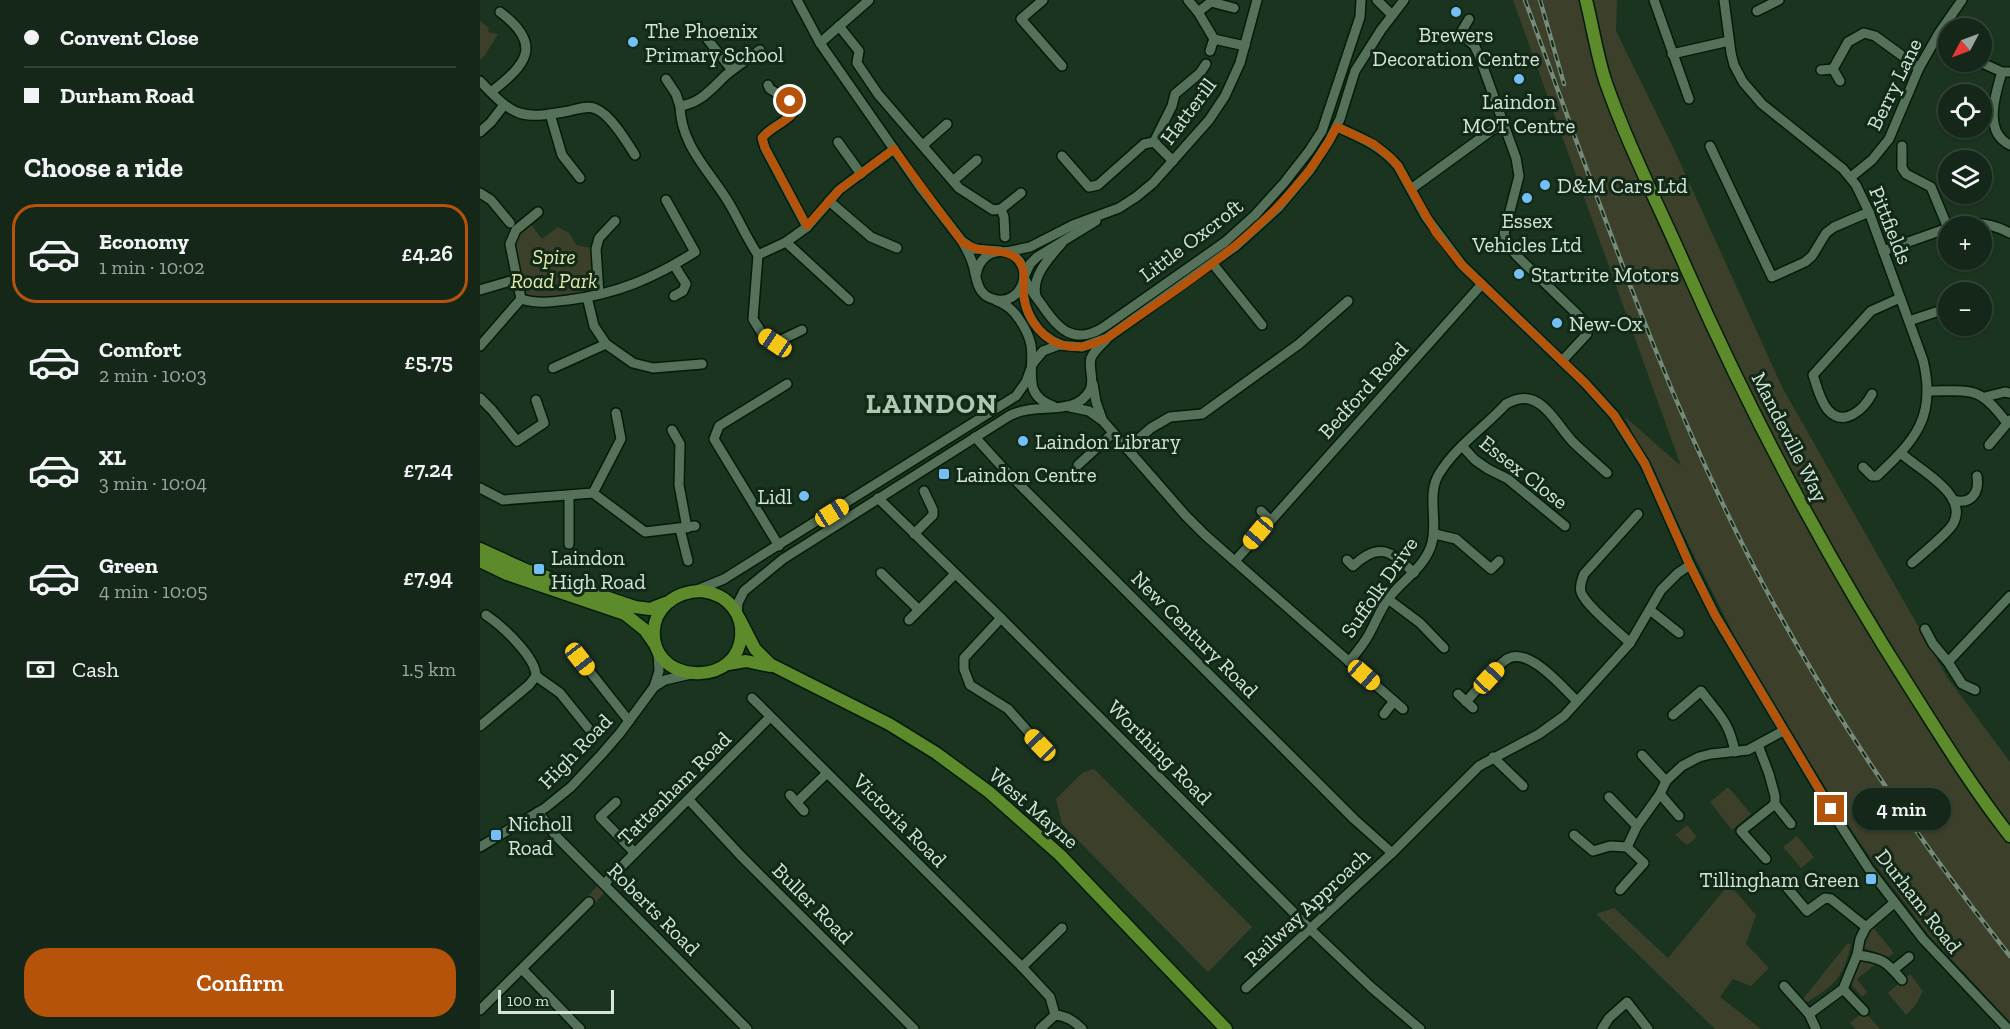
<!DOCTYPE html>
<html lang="en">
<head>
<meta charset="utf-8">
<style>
  :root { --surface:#142718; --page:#1d2f21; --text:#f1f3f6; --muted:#9da5a2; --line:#334437; --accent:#b45309 }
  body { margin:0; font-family:"Zilla Slab",serif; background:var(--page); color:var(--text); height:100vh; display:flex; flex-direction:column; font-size:22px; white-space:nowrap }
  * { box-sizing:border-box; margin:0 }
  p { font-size:20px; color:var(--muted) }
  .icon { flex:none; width:33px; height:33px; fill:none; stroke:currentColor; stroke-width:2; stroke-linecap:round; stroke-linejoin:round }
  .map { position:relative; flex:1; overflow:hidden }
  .sheet { display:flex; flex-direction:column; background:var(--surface); width:480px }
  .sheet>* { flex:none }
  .banner { display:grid; align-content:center; height:132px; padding:0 24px; background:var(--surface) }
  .needle { width:39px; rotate:229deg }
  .controls { position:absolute; left:1458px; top:18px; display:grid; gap:12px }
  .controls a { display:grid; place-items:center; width:54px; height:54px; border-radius:50%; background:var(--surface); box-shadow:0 2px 4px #0004,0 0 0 2px var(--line); font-size:30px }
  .scale { position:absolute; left:18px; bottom:15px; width:116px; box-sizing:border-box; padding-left:6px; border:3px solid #d5e4d8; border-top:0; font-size:16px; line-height:21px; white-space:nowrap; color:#d5e4d8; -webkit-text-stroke:4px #112916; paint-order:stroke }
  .end { position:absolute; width:27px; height:27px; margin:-14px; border:8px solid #b45309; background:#fff; box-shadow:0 0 0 3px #fff }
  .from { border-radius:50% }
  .bubble { position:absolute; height:42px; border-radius:21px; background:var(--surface); box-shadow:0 2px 4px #0004,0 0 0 2px var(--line); font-size:20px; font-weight:600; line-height:42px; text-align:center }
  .car { position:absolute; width:18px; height:36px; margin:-18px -9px; border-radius:8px; box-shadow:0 0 4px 2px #0007; background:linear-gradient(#f5c518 24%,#345 0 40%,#f5c518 0 76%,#345 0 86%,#f5c518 0) }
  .banner b { display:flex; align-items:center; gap:21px; height:57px; font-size:22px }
  .banner b+b { border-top:2px solid var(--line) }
  .banner i { width:15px; height:15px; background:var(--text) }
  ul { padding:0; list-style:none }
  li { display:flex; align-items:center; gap:18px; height:99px; margin:0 12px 9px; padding:0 12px; border:3px solid transparent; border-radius:24px }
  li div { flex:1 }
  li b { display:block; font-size:22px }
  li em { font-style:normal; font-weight:600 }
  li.selected { border-color:var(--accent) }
  li>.icon { width:54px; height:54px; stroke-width:1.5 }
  h2 { padding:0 24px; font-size:27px; line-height:72px }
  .pay { display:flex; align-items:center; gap:15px; height:66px; padding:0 24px; font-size:22px }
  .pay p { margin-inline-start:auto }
  .button { display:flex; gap:12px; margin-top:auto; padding:12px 24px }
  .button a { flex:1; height:69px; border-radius:24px; background:var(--accent); color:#fff; font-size:24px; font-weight:600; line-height:69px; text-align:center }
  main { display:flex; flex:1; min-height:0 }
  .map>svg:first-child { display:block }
</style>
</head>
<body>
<main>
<section class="sheet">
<div class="banner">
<b><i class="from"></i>Convent Close</b>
<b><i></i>Durham Road</b>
</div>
<h2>Choose a ride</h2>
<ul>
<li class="selected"><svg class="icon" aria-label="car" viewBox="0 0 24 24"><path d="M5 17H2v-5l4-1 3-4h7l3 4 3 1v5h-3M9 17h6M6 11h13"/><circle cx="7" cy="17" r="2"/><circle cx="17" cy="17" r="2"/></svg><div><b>Economy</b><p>1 min · 10:02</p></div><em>£4.26</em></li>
<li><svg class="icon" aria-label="car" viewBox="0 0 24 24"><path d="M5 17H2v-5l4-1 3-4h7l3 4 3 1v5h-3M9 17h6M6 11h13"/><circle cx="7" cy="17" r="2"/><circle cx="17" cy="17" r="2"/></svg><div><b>Comfort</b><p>2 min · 10:03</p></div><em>£5.75</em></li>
<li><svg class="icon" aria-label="car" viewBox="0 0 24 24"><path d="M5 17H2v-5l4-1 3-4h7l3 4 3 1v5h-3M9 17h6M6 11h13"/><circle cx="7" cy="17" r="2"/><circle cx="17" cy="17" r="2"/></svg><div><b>XL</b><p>3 min · 10:04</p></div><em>£7.24</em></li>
<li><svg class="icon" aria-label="car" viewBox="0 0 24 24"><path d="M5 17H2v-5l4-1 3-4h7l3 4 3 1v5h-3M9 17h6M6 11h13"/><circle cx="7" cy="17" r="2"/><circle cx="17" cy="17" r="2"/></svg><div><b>Green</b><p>4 min · 10:05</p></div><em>£7.94</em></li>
</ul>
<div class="pay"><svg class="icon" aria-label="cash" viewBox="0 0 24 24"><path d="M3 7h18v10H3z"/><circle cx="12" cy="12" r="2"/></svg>Cash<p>1.5 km</p></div>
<div class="button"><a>Confirm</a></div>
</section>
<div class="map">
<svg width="1530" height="1029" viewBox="0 0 1530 1029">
  <rect width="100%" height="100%" fill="#1b3420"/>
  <g fill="#3c3f29">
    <path d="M 1033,0 L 1137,0 L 1136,31 L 1193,147 L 1302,387 L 1467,677 L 1530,762 L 1530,1022 L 1448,934 L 1380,843 L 1265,657 L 1144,416 L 1201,466 Z"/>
    <path d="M 0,21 L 9,28 L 8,32 L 18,34 L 5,55 L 0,60 Z"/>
    <path d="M 47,224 L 51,224 L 62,239 L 78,227 L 89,233 L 96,245 L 116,249 L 119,294 L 41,299 L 30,244 L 33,233 Z"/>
    <path d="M 614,769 L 772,927 L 728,972 L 582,824 L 576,799 L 602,773 Z"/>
    <path d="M 1248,787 L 1271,814 L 1252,830 L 1230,802 Z"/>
    <path d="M 1207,825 L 1217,837 L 1207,845 L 1195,835 Z"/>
    <path d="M 1317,836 L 1334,857 L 1321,868 L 1303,847 Z"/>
    <path d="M 1249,884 L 1276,915 L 1266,944 L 1289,968 L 1271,986 L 1253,979 L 1240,997 L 1281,1029 L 1235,1029 L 1116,914 L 1134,908 L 1188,958 Z"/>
    <path d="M 118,885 L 125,892 L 114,904 L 107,897 Z"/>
    <path d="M 1392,926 L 1414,953 L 1409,957 L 1384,948 L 1387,933 Z"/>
    <path d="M 1367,944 L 1371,944 C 1363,977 1357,983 1329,1001 L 1324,1002 L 1323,999 Z"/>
    <path d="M 1380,960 L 1398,962 L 1377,979 L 1387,992 L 1382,997 L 1372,985 L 1378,961 Z"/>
    <path d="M 1430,974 L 1443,991 L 1435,1006 L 1426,1015 L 1408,993 Z"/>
    <path d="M 1384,1011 L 1400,1029 L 1375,1029 L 1370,1023 Z"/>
  </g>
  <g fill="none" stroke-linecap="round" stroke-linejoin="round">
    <g stroke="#031b09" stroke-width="12">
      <g id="minor">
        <path d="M 317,0 L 340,43 L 441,188 L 482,241 L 494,249 L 520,251"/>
        <path d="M 563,0 L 541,19 L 582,66"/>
        <path d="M 708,0 L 718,12 L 734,39 L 765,46"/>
        <path d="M 897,0 L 912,15"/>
        <path d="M 1174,0 L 1209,99"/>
        <path d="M 1244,0 L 1251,53 L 1254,65 L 1263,82 L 1282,104 L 1363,169 L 1376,185 L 1389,212 L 1443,360 C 1457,417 1435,440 1397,476 L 1392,476 L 1383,467"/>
        <path d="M 1277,11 L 1299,0"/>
        <path d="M 718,12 L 731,2 L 754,8"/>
        <path d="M 989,19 L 980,34 L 994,45 L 998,53 L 1036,158 L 1039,176 L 1024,234 L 1028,246 L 1038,257 L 1103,320 L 1107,334 L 1082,361"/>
        <path d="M 359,26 L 379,51 L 377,63 L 398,94 L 479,188 L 513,210 L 521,209 L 541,193"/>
        <path d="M 965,38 L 980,34"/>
        <path d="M 228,40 L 252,70"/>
        <path d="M 340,43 L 389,0"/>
        <path d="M 730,51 L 734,39"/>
        <path d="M 1192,54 L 1249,41"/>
        <path d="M 1500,62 L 1522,72 L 1530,72"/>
        <path d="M 1353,69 L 1368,42 L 1384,33 L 1395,36 L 1439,68"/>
        <path d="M 1341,70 L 1353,69 L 1360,81"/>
        <path d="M 1522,72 C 1515,95 1503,132 1530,145"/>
        <path d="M 186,79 L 196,94 L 200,106"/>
        <path d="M 0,81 C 34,117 40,120 89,111 C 97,109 109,105 116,109 C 130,114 147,142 155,155"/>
        <path d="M 288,85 L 290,89 L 310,101 L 315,110 C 307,123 291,126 282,138 L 285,148 L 327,227"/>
        <path d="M 11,92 C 46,65 64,45 20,12"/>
        <path d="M 70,114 L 82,155 L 100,178"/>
        <path d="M 857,127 C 880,137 901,146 918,166 L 946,217 L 982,265 L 1105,383 L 1134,415 L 1165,464 L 1210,565 L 1235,615 L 1361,826 L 1389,869 L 1443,939 L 1528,1029"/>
        <path d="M 0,132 L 11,122 L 24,105"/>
        <path d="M 358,142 L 381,174"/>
        <path d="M 674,142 L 693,161"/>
        <path d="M 443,145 L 467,124"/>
        <path d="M 1230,146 L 1292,277 L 1325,262 L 1332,256 L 1346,233 L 1354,227 L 1389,212"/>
        <path d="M 1422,146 L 1422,168 L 1426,174 L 1451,187 L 1468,228"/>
        <path d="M 582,156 L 609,187 L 618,185 L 664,144 L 674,142 L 692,106 L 695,94 L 720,73 L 726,64"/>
        <path d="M 1371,177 L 1392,160 L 1409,139 L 1439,68 L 1459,33 L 1482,0"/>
        <path d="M 473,181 L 497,160"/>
        <path d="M 931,189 L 1012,130 L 1024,125"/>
        <path d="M 0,193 L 11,200 L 30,223"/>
        <path d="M 349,201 L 391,237 L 417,248"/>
        <path d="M 521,209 L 524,217 L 525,237"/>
        <path d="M 1474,226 C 1494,221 1512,223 1530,233"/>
        <path d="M 306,242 L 369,300"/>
        <path d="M 483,243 C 487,250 491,257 493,265 C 497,278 496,294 513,299 C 542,308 557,265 529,253 C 512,247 498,259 496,276"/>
        <path d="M 1403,251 L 1468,228"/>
        <path d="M 526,252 L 550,247 L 593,225 L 639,208 L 656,197 L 673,183 L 729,120 L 745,96 L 760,63 L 777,0"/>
        <path d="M 278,255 C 267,239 259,220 249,203 C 229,170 201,146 200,106 C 221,103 231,89 246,75 C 257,66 269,58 280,50"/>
        <path d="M 733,264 L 782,325"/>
        <path d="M 544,277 C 548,287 555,296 562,305 C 578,329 594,346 624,327 L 745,242 L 775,215 L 804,183 L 829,151 L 842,131 L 880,17 L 881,0"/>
        <path d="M 544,277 L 550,264 L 557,257 L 616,221"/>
        <path d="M 543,286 C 543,312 557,336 582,345"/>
        <path d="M 0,290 L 37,279"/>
        <path d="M 119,294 L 116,249 L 119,238 L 135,221"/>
        <path d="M 194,296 L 203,291 L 206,284 L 194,265"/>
        <path d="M 556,296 C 551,276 570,257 582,243"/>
        <path d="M 107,297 L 114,326 L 126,344 L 153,363 L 173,368 L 222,364"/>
        <path d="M 41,299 C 57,304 72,302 88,300 C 137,294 174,278 215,252 L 186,200"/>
        <path d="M 517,301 C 527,304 533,310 539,319 C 544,326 549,335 551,345 C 555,369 541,395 573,406"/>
        <path d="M 1429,321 L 1468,308"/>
        <path d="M 322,330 L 295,343 L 283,335 L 273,319 L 278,255 L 306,242 L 327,227 L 359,190 L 414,149"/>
        <path d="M 0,346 L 41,299 L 30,244 L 36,230 L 58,212"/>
        <path d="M 73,368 L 126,344"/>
        <path d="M 613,384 L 616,402 L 622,419"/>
        <path d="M 1447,391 C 1492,391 1499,385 1527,423"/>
        <path d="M 1392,394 C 1384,409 1364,428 1348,410 C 1340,401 1337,386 1333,375 L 1391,311 L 1420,298"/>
        <path d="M 1505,397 L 1525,392 L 1530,393"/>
        <path d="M 0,398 L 12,410 L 37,441 L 64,423 L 56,400"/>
        <path d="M 590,407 L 609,411 L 623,421 L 706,516 L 725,535 L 923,709"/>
        <path d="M 192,430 L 200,444 L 199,485 L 207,528"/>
        <path d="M 495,437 L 523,468 L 874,819 L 912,853"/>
        <path d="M 1509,445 L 1530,420"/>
        <path d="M 982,446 L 995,460 L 1008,469 L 1028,479 L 1085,526"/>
        <path d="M 647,449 L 671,428 L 690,417 L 722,414 L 819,344 L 868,301"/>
        <path d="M 1421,453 C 1437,469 1490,494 1473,524 C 1468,533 1442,554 1432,563"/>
        <path d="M 598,465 L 633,433"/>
        <path d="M 0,488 L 23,500 L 113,493 L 141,439 L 136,413"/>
        <path d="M 113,493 L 165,532 L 215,526"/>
        <path d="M 89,496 L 89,544"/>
        <path d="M 398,498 L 521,618 L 829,928 L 891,987 L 940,1029"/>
        <path d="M 1473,500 C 1490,505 1500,494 1497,476"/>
        <path d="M 781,511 L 790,520"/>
        <path d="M 200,529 L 208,561"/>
        <path d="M 434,534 L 453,515 L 453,510 L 444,491"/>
        <path d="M 955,534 L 976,539 L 1011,569 L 1019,561"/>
        <path d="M 299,546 L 234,439 L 239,426 L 307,384"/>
        <path d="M 867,560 L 873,566 C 899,541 911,551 934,573"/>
        <path d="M 755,561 L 1002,284"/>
        <path d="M 401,573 L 438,609"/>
        <path d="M 217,590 L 244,579 L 536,396 L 546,382 L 553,363 L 563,351 L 579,345 L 602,347 L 627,338 L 756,246 L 798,208 L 830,170 L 849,141 L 860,119 L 875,71 L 901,30 L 924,0"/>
        <path d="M 908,599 L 940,623 L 964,648"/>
        <path d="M 1170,610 L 1199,633"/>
        <path d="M 257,614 L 258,603 L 264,591 L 303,559 L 529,416 C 556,401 595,418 610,390 C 615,379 608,369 611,358 C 614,351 621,345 626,340"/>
        <path d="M 521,618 L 484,658 L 484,669 L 490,685 L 528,709 L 560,745"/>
        <path d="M 429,620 L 475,574"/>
        <path d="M 1445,629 L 1453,644 L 1468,662 L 1482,684 L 1495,690"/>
        <path d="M 1150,643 C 1139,632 1105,605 1101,592 C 1099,585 1102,580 1104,574 L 1158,514"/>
        <path d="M 100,659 L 149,721"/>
        <path d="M 869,662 C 876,653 883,645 888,636 C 895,624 900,610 908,599 C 922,580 943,569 951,546 C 959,523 946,495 959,474 C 976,446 1005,427 1026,404 C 1033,400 1041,397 1049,399 C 1067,403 1080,428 1092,441 C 1103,452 1115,462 1127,473"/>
        <path d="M 1468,662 L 1530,596"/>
        <path d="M 56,676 L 80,693 L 109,729"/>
        <path d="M 174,687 L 185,680 L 211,674"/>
        <path d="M 978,694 L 993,708"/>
        <path d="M 272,698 L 542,967 L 570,997 L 575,1015"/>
        <path d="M 986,702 C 995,692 1019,662 1029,658 C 1050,648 1083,688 1097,701"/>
        <path d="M 904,714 L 914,701"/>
        <path d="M 1193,715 L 1221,691 C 1239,715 1249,721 1255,752"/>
        <path d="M 0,726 L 49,685 L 56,676 C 56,657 21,625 6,615"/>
        <path d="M 1278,745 L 1289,774 L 1295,796 L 1295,804 L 1311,824"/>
        <path d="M 1162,755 L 1186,781"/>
        <path d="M 1013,757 L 1043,786"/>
        <path d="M 1180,794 L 1199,816"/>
        <path d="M 310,795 L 324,811"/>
        <path d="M 1129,797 L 1157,826"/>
        <path d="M 209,800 L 261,856 L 434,1029"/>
        <path d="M 136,802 L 120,817 L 155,853"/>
        <path d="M 317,802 L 347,773"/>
        <path d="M 58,812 L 76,836 L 267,1029"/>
        <path d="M 1094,835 L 1113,851 L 1130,846 L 1147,847"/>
        <path d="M 0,847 L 65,808 L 91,787 L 121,755 L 140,733 L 174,687 L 179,671 L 178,654"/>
        <path d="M 1286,859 L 1261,831 L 1295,804"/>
        <path d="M 124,884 L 290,717"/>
        <path d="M 1304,884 L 1327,911 L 1345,898 L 1351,899 L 1386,927"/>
        <path d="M 1140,890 L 1164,863 L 1147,847 L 1157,826 L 1180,794 L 1186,781 L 1202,766 L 1219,757 L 1231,754 L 1268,750 L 1303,731"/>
        <path d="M 1377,955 C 1402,958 1406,961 1422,980"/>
        <path d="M 542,967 L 582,928"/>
        <path d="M 42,969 L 100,1029"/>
        <path d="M 1413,970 L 1429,957"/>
        <path d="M 1304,986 L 1329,1014 L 1336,1029"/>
        <path d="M 766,988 L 912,853 L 999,766 L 1059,734 L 1084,716 L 1150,643 L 1181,590 L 1198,573 L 1210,565"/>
        <path d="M 1363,989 L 1384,1011"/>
        <path d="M 0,1010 L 109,902"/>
        <path d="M 1329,1014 L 1363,989 L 1377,955 L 1380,939 L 1386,927 L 1414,903"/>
        <path d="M 575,1015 C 587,1016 594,1021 602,1029"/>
        <path d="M 560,1029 L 575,1015"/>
        <path d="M 1122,1029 L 1129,1018 L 1147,1002 L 1168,1029"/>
      </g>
    </g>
    <g stroke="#031b09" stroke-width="15">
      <g id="major">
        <path d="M 1106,0 C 1113,28 1117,56 1126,83 C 1148,146 1180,208 1207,270 C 1271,415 1346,557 1432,691 C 1463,740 1494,790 1530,836"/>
        <path d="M 0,549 L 46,570 L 155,607 L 170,609 L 185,603"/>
        <path d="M 0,561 L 27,574 L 145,614 L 165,630 L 174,643"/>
        <path d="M 222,591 C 278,598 273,677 214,673 C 159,670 159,592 222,591 Z"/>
        <path d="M 259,618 L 275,649 L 290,664 L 409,724 L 456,753 L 509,792 L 580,855 L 746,1029"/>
        <path d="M 248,664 L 266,661 L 290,666"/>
      </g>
    </g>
    <use href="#minor" stroke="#56715a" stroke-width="9"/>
    <use href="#major" stroke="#5d8b2c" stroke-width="12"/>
    <g stroke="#768a7a" stroke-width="4.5">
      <g id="rail">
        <path d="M 1045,0 C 1118,198 1185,400 1284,586 C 1354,717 1438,840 1530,956"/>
        <path d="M 1060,0 L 1084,84"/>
      </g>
    </g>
    <use href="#rail" stroke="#112916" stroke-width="2" stroke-dasharray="7" stroke-linecap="butt"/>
  </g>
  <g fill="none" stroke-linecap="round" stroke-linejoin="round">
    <path stroke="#b45309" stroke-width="8" d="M 310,101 L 315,111 C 307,123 291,126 282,138 L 285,148 L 327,226 L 359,190 L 414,149 L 482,242 C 502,256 524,246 537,259 C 548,270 542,284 544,298 C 548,323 569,348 597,347 C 607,347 618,342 627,338 C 713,278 806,222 857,127 L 894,144 L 911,158 L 918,166 L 956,233 L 982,265 L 1105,383 L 1134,415 L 1153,444 L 1165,464 L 1210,566 L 1235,615 L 1351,809"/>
  </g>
  <g fill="#74c0f6" stroke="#112916" stroke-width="2">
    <circle cx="976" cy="12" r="6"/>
    <circle cx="153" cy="42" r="6"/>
    <circle cx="1039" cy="79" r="6"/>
    <circle cx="1065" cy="185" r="6"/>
    <circle cx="1047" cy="198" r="6"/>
    <circle cx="1039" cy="274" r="6"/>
    <circle cx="1077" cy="323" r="6"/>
    <circle cx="543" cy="441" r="6"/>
    <rect x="458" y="468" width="12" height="12" rx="3"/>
    <circle cx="324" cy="496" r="6"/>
    <rect x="53" y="563" width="12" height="12" rx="3"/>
    <rect x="10" y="829" width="12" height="12" rx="3"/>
    <rect x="1385" y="873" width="12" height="12" rx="3"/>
  </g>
  <g text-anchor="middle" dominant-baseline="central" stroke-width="6" stroke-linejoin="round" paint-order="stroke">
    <g font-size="21" fill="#d5e4d8" stroke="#112916" text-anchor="start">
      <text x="165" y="30">The Phoenix<tspan x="165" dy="24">Primary School</tspan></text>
      <text x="976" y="34" text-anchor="middle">Brewers<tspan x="976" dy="24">Decoration Centre</tspan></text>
      <text x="1039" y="101" text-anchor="middle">Laindon<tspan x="1039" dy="24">MOT Centre</tspan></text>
      <text x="1077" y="185">D&amp;M Cars Ltd</text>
      <text x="1047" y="220" text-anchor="middle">Essex<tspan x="1047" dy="24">Vehicles Ltd</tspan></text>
      <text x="1051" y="274">Startrite Motors</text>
      <text x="1089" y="323">New-Ox</text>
      <text x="555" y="441">Laindon Library</text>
      <text x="476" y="474">Laindon Centre</text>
      <text x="312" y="496" text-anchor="end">Lidl</text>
      <text x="71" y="557">Laindon<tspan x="71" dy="24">High Road</tspan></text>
      <text x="28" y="823">Nicholl<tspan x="28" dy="24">Road</tspan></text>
      <text x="1379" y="879" text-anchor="end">Tillingham Green</text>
    </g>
    <g font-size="21" fill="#d5e4d8" stroke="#112916">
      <text transform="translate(1414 84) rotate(-64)">Berry Lane</text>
      <text transform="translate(708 111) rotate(-53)">Hatterill</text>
      <text transform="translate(1411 225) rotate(68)">Pittfields</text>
      <text transform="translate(711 240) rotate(-37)">Little Oxcroft</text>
      <text transform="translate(883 390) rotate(-48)">Bedford Road</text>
      <text transform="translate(1310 437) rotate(63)">Mandeville Way</text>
      <text transform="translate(1044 472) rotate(38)">Essex Close</text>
      <text transform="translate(899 587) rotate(-55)">Suffolk Drive</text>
      <text transform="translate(715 634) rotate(45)">New Century Road</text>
      <text transform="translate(95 751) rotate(-46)">High Road</text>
      <text transform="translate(680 752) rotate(45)">Worthing Road</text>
      <text transform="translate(194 788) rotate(-45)">Tattenham Road</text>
      <text transform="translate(554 808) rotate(41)">West Mayne</text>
      <text transform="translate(420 820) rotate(45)">Victoria Road</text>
      <text transform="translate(1439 901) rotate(52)">Durham Road</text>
      <text transform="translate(333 903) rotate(45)">Buller Road</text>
      <text transform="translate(827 907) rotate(-43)">Railway Approach</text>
      <text transform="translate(174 909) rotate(45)">Roberts Road</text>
    </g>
    <g font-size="21" font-style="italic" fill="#e2e9ae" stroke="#112916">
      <text x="74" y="256">Spire<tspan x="74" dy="24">Road Park</tspan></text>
    </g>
    <g font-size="27" font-weight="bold" letter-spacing="1.5" fill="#adcab1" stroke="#112916">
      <text x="452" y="404">LAINDON</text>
    </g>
  </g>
</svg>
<div class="controls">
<a><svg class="needle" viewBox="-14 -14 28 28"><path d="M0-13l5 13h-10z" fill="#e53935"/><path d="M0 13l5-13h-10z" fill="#9da5a2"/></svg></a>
<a><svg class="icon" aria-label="locate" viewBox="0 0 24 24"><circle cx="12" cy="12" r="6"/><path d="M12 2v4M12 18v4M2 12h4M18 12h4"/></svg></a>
<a><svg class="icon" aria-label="layers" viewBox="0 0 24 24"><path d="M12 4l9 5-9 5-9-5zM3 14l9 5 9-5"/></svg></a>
<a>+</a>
<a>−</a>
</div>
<div class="scale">100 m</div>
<i class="end from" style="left:310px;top:101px"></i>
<i class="end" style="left:1351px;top:809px"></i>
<div class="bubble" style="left:1372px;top:788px;width:99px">4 min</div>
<i class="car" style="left:295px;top:343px;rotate:304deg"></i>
<i class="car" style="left:352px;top:513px;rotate:58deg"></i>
<i class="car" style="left:778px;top:533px;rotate:220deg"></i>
<i class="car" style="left:100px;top:659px;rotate:142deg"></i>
<i class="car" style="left:884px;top:675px;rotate:131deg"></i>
<i class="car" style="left:1009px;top:678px;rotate:43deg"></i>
<i class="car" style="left:560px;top:745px;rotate:316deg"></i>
</div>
</main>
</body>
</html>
